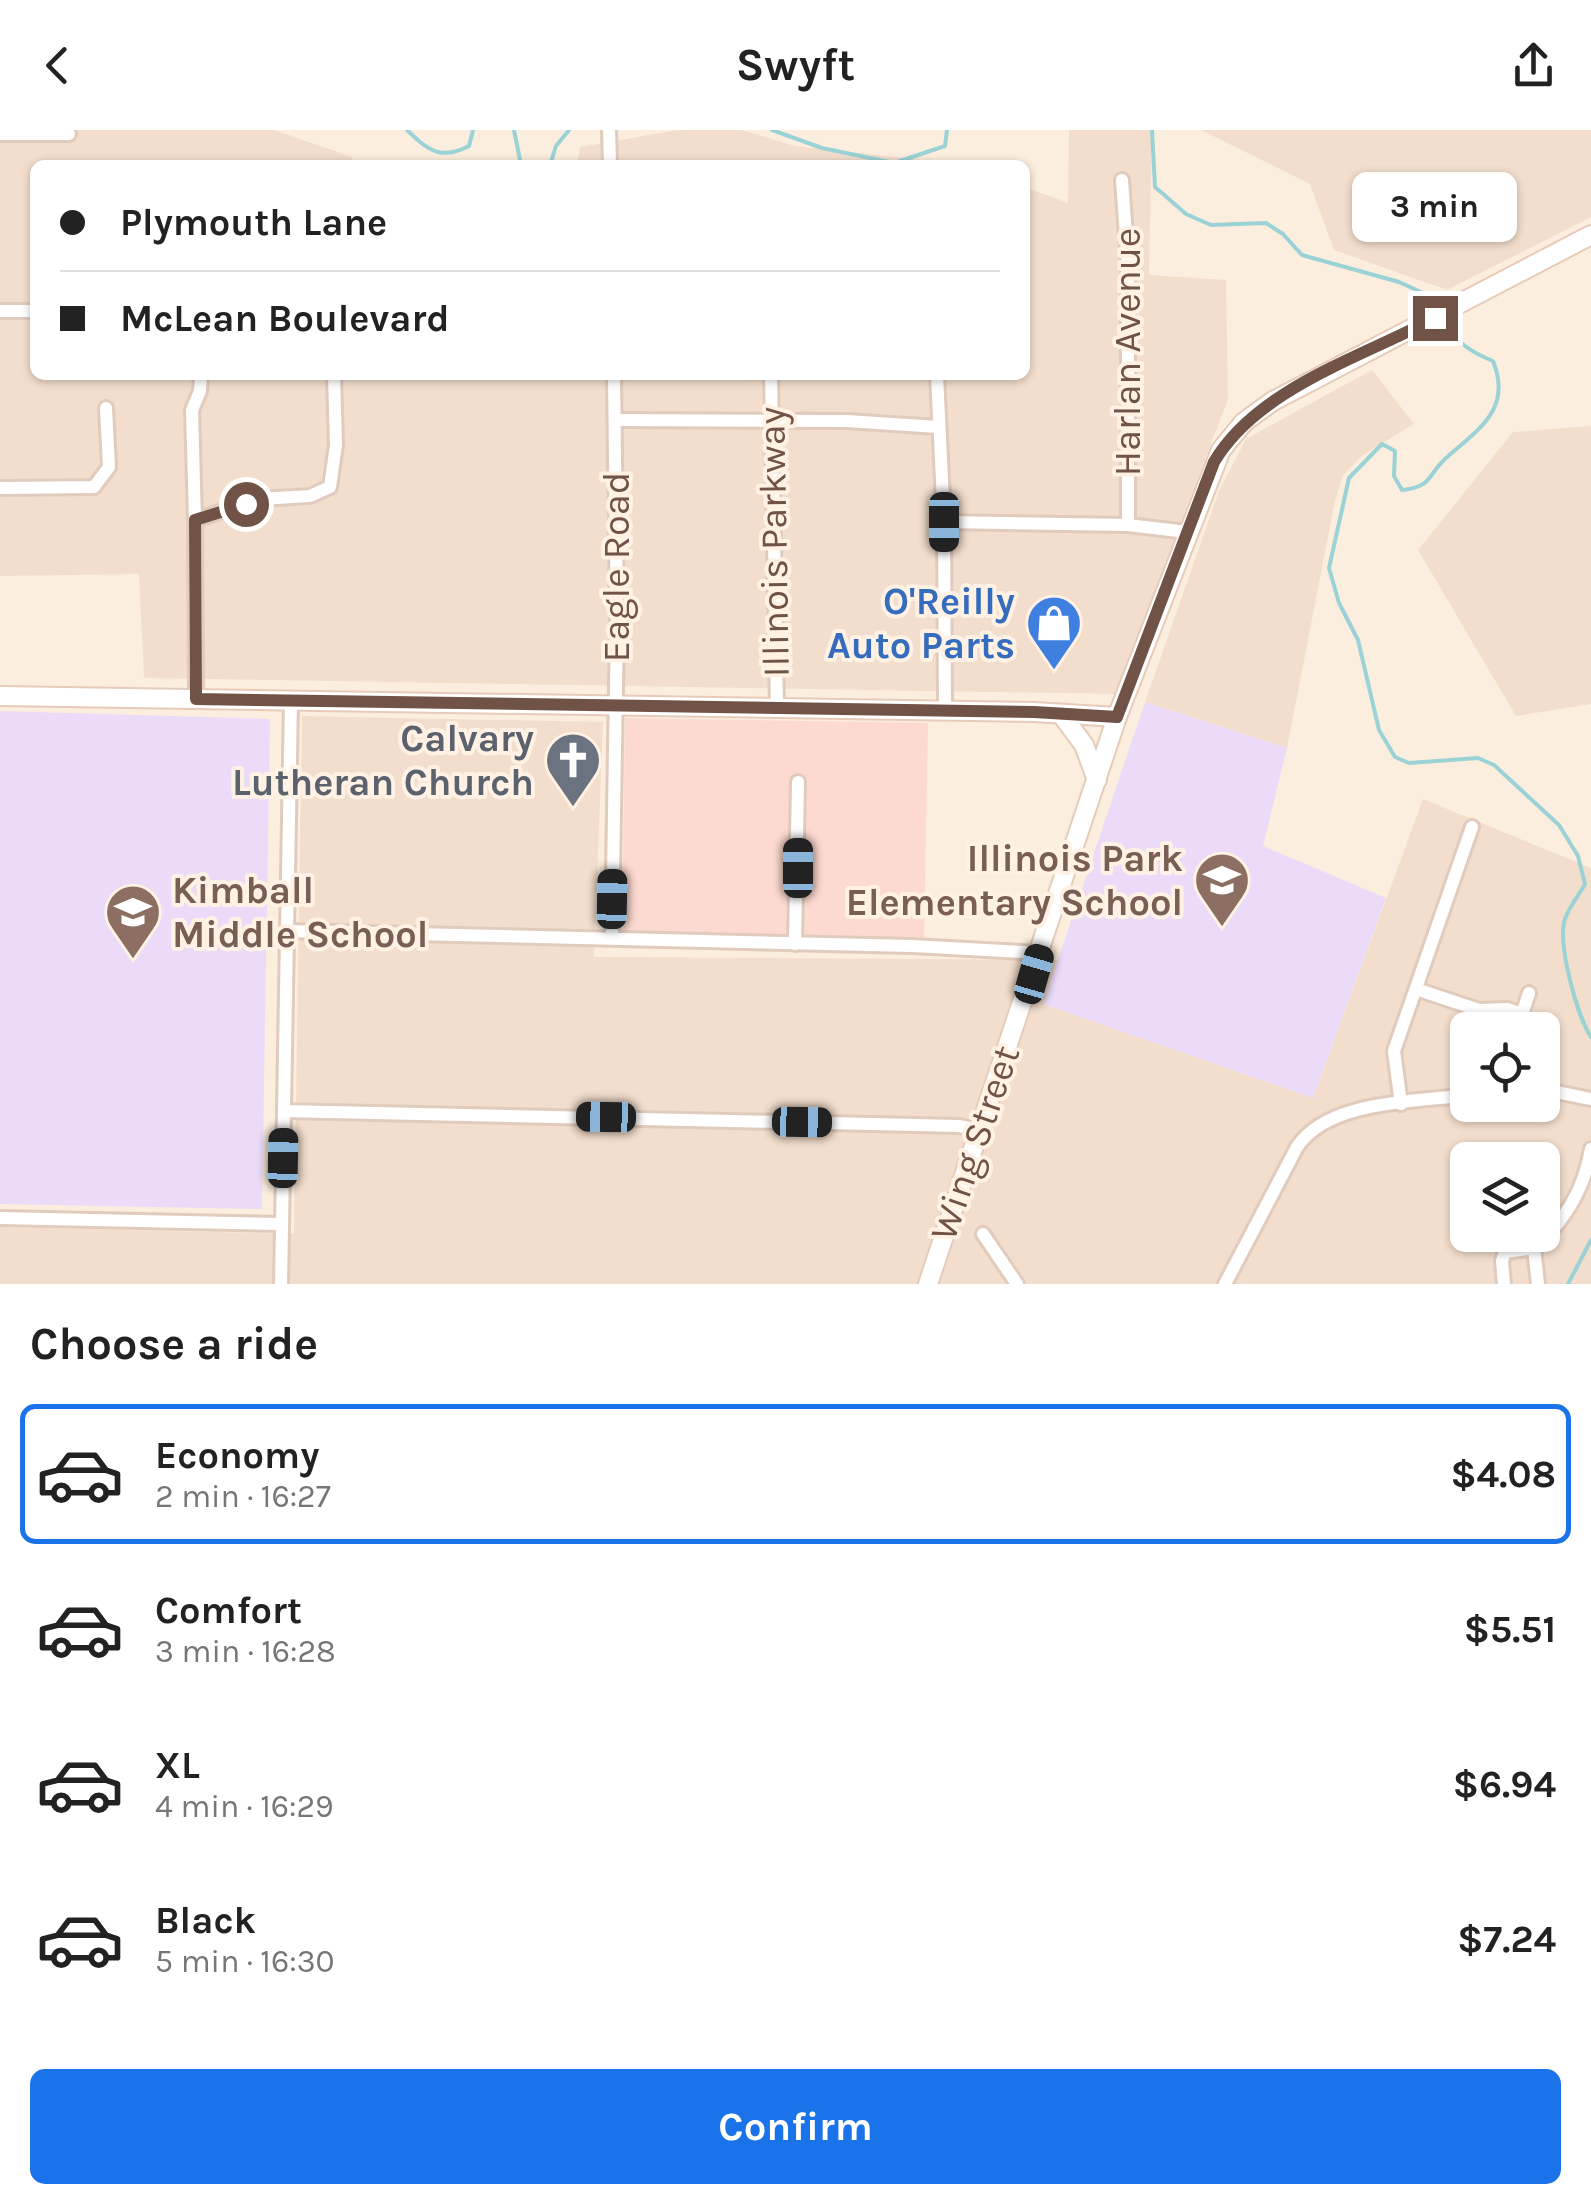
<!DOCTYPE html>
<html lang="en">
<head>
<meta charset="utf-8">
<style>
  :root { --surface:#fff; --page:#f2f2f2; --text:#222; --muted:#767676; --line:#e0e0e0; --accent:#1a73e8 }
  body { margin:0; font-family:Karla,sans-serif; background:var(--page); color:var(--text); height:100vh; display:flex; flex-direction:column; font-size:38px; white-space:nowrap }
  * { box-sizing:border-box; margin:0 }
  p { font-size:32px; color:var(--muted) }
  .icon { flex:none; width:55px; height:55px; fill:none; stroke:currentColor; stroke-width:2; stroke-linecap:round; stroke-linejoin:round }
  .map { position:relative; height:1154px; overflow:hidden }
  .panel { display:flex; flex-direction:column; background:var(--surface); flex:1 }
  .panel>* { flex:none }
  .hud { position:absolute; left:30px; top:30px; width:1000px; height:220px; border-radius:15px; box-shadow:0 2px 8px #0004; display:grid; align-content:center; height:220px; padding:0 30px; background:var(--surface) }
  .controls { position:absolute; left:1450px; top:882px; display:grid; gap:20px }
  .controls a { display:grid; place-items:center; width:110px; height:110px; border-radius:15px; background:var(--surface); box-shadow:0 2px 8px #0004; font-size:50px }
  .end { position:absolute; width:45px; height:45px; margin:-22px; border:12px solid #715247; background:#fff; box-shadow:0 0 0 5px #fff }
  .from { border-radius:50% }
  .bubble { position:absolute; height:70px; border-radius:15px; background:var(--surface); box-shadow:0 2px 8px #0004; font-size:32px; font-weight:700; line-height:70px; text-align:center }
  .car { position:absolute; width:30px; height:60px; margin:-30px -15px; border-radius:12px; box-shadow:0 0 8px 2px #0007; background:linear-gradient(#222 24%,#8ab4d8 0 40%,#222 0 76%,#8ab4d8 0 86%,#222 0) }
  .hud b { display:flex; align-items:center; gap:35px; height:95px; font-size:38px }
  .hud b+b { border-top:2px solid var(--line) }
  .hud i { width:25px; height:25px; background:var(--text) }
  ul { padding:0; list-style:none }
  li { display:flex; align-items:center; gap:30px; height:140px; margin:0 20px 15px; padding:0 10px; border:5px solid transparent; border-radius:15px }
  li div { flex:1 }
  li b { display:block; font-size:38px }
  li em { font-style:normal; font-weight:700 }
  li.selected { border-color:var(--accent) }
  li>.icon { width:90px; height:90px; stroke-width:1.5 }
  h2 { padding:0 30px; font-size:45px; line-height:120px }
  .cta { display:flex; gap:20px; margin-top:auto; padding:20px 30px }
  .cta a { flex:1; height:115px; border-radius:15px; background:var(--accent); color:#fff; font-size:40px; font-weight:700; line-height:115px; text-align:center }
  header { display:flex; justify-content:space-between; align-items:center; height:130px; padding:0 30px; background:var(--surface); font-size:45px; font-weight:700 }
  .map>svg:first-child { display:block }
</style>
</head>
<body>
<header><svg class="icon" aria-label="back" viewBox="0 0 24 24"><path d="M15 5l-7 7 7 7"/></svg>Swyft<svg class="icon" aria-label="share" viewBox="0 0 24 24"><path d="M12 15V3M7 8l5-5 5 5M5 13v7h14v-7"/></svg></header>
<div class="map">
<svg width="1591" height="1154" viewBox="0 0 1591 1154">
  <rect width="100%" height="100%" fill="#fceede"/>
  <g fill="#f3decd" fill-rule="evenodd">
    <path d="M 0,0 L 274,0 L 352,27 L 354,35 L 35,35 L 35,245 L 1025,245 L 1025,57 L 1068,73 L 1069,0 L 1152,0 L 1149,145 L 1226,150 L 1228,269 L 1116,564 L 144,548 L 139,444 L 0,446 Z"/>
    <path d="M 677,0 L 742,0 L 795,16 L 966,35 L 577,35 L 580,17 Z"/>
    <path d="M 1201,0 L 1591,0 L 1591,87 L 1447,160 L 1334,120 L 1310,54 Z"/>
    <path d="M 1372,240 L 1414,294 L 1363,325 L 1343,345 L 1335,371 L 1287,618 L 1145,572 L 1219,361 L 1246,309 Z"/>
    <path d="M 1591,296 L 1591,574 L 1516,586 L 1418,420 L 1513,302 Z"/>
    <path d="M 302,586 L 603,592 L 594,827 L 1059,830 L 1044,874 L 1313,968 L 1423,669 L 1591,738 L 1591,1154 L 0,1154 L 0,1097 L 294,1104 ZM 1468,900 L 1542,900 L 1542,975 L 1468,975 ZM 1468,1030 L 1542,1030 L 1542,1105 L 1468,1105 Z"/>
  </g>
  <path fill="#fddad1" d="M 625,588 L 928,593 L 924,813 L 622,801 Z"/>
  <g fill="#ebdbf8">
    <path d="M 1145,572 L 1287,618 L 1263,716 L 1386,768 L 1313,968 L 1043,874 Z"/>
    <path d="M 0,581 L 270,589 L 262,1079 L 0,1074 Z"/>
  </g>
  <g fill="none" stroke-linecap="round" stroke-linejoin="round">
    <g stroke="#9ad2d6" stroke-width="4">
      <path d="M 407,0 C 428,20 440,31 469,16 L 473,0"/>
      <path d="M 514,0 L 521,35"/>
      <path d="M 772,0 L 822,18 L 894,33 L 945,16 L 947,0"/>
      <path d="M 1152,0 L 1155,57 L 1186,84 L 1211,95 L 1266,93 L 1283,104 L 1302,125 L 1399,152 L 1423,163 L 1434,179"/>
      <path d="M 550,35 L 556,16 L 569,0"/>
      <path d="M 1442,191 C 1457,212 1470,222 1493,231 C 1513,280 1477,300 1445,329 C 1427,346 1432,357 1402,360 L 1394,346 L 1395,321 L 1382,314 L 1349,348 L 1329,438 L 1339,473 L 1358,510 L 1379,600 L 1395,627 L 1409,633 L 1478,628 L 1494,635 L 1559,695 L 1578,726 L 1585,754 C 1579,765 1569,777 1565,789 C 1557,813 1577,886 1591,907"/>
      <path d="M 1568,1154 L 1591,1110"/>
    </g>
    <g stroke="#e1cbbd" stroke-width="18">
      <g id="street">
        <path d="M 609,0 L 610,35"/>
        <path d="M 0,4 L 69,4"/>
        <path d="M 1122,50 L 1128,134 L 1128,395"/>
        <path d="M 0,181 L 35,181"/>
        <path d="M 771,245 L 777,578"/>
        <path d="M 937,245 L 944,392 L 945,580"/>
        <path d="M 615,290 L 847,291 L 938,297"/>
        <path d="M 0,358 L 94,357 L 109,337 L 106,278"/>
        <path d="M 195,390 L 192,280 L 200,261 L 201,245"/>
        <path d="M 944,392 L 1128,395 L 1187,402"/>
        <path d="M 196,569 L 195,390 L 260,369 L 310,366 L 330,357 L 336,315 L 334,245"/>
        <path d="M 287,801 L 912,816 L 1040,823"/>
        <path d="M 612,808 L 617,494 L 614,245"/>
        <path d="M 795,814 L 798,652"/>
        <path d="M 1416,859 L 1479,880 L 1507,879 L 1522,884 L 1529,863"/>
        <path d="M 1542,959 L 1591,969"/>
        <path d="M 1401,974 L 1394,921 L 1472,697"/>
        <path d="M 284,981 L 959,996 L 979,1000"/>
        <path d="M 0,1088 L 282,1094"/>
        <path d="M 983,1104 L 1017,1154"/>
        <path d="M 1534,1118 C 1565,1091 1584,1060 1591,1019"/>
        <path d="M 1534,1118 L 1538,1154"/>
        <path d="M 281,1154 L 291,571"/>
        <path d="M 1225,1154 L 1297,1017 C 1328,970 1416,972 1468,965"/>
        <path d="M 1504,1154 L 1502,1131 L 1505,1122 L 1534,1118"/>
      </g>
    </g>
    <g stroke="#e7cbba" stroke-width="22">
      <g id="secondary">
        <path d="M 0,566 L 1034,582 L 1117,587"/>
        <path d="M 1061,584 L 1084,615 L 1097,650"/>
        <path d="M 928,1154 L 1117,587 L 1221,320 L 1244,292 L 1273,271 L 1591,105"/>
      </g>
    </g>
    <use href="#street" stroke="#fff" stroke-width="12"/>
    <use href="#secondary" stroke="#fff" stroke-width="18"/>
  </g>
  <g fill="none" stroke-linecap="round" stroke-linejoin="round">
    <path stroke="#715247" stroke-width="12" d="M 246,374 L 195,390 L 196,569 L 1034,582 L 1117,587 L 1214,332 C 1258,258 1362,227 1435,188"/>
  </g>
  <defs>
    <g id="shop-pin" transform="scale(2.875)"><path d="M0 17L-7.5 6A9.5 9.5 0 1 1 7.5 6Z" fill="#3f7fe0" stroke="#fff2e4"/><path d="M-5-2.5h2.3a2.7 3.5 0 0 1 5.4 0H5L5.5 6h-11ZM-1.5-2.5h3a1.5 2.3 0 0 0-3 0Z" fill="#fff"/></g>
    <g id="church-pin" transform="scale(2.875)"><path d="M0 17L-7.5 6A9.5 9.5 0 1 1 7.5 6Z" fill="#6b7280" stroke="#fff2e4"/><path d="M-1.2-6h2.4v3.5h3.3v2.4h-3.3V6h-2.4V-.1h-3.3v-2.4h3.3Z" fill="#fff"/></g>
    <g id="school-pin" transform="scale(2.875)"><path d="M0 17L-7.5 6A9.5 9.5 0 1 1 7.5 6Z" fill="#8d6e63" stroke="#fff2e4"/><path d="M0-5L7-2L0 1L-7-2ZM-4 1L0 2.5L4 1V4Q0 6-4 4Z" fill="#fff"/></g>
  </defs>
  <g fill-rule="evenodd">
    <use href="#shop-pin" x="1054" y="493"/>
    <use href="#church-pin" x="573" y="630"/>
    <use href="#school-pin" x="1222" y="750"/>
    <use href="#school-pin" x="133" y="782"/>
  </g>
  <g text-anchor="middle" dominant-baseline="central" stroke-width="8" stroke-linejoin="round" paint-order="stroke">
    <g font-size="38" fill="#715247" stroke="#fff2e4">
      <text transform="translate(1127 222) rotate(-90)">Harlan Avenue</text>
      <text transform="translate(774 412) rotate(-91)">Illinois Parkway</text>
      <text transform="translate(616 437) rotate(-90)">Eagle Road</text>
      <text transform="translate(975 1013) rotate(-71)">Wing Street</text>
    </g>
    <g font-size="38" font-weight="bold" fill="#366cbe" stroke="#fff2e4" text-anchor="end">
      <text x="1015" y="471">O'Reilly<tspan x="1015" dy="44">Auto Parts</tspan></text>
    </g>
    <g font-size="38" font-weight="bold" fill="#5b616d" stroke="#fff2e4" text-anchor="end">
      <text x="534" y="608">Calvary<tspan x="534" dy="44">Lutheran Church</tspan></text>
    </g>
    <g font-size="38" font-weight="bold" fill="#785e54" stroke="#fff2e4" text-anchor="end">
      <text x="1183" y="728">Illinois Park<tspan x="1183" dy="44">Elementary School</tspan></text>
      <text x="172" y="760" text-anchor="start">Kimball<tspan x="172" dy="44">Middle School</tspan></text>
    </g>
  </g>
</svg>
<div class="controls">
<a><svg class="icon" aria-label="locate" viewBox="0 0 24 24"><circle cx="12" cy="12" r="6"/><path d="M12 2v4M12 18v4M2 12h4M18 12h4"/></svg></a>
<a><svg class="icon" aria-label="layers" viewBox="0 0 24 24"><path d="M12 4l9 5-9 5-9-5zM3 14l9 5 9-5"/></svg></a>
</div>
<i class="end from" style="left:246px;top:374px"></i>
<i class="end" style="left:1435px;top:188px"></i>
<div class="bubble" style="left:1352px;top:42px;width:165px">3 min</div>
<i class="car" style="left:944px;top:392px;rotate:180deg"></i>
<i class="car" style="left:798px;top:738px;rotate:0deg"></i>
<i class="car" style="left:612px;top:769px;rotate:1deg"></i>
<i class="car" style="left:1034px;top:844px;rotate:16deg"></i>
<i class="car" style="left:606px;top:987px;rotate:271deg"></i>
<i class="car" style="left:802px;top:992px;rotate:91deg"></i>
<i class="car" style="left:283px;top:1028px;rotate:1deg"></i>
<div class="hud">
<b><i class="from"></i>Plymouth Lane</b>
<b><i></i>McLean Boulevard</b>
</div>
</div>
<section class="panel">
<h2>Choose a ride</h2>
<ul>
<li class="selected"><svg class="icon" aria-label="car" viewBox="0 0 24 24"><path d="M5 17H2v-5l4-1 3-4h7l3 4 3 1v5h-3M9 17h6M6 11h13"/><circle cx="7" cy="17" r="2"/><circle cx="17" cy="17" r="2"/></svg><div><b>Economy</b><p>2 min · 16:27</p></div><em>$4.08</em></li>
<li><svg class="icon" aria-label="car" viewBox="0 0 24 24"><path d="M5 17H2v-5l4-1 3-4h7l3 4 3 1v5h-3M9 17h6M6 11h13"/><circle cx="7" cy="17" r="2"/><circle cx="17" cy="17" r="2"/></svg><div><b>Comfort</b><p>3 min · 16:28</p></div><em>$5.51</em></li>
<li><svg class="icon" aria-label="car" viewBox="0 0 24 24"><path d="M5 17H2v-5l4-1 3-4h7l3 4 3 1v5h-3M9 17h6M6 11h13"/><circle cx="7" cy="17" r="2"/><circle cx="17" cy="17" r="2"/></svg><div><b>XL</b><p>4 min · 16:29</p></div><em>$6.94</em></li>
<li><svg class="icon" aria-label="car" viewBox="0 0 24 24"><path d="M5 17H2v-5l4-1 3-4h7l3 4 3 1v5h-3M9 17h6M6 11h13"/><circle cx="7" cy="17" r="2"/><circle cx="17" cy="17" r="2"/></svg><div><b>Black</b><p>5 min · 16:30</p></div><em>$7.24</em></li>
</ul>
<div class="cta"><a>Confirm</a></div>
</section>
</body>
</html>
